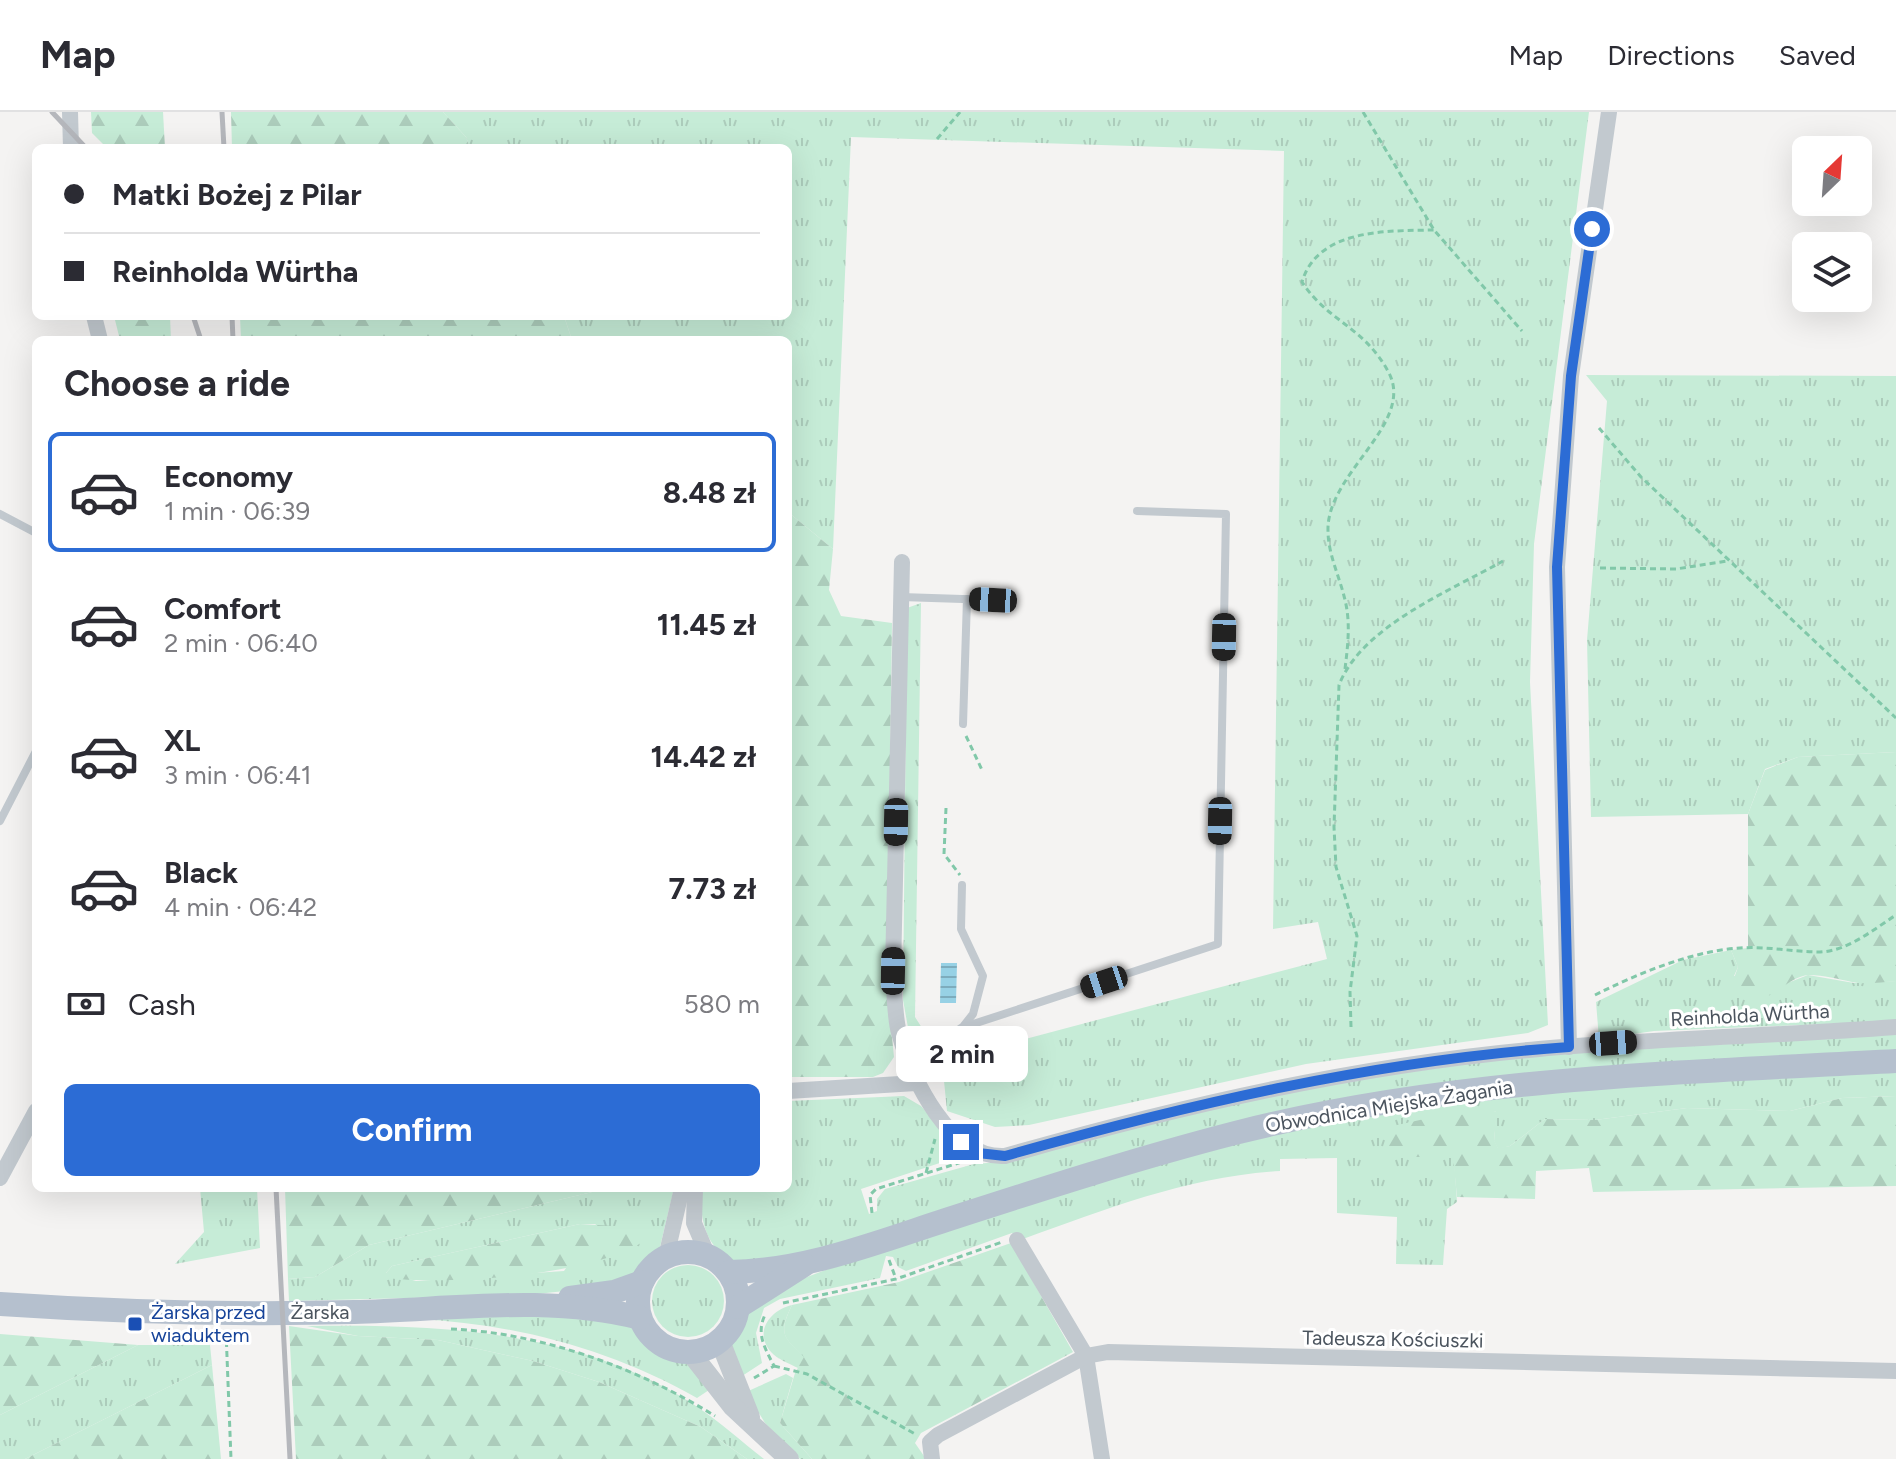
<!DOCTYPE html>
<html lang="en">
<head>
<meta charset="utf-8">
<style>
  :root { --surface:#fff; --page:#f2f2f3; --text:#2b2b33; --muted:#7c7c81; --line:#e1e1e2; --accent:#2c6cd5 }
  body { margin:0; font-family:Figtree,sans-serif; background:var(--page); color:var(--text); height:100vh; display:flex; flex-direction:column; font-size:30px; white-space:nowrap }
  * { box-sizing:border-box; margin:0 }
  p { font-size:26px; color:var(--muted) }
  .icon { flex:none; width:44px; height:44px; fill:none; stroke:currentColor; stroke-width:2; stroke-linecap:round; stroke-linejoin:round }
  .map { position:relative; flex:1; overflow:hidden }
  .drawer { position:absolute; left:32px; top:224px; width:760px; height:856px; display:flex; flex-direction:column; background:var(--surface); border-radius:12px; box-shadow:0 8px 32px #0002 }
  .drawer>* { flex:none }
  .top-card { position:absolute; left:32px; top:32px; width:760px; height:176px; border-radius:12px; box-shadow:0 8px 32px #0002; display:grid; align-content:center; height:176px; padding:0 32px; background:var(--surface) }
  .needle { width:52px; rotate:25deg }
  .fabs { position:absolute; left:1792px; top:24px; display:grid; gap:16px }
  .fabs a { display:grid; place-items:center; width:80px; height:80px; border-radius:12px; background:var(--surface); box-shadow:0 8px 32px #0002; font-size:40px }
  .end { position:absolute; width:36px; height:36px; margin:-18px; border:10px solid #2c6cd5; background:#fff; box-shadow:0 0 0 4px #fff }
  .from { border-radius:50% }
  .bubble { position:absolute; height:56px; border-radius:12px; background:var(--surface); box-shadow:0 8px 32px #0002; font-size:26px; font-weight:700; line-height:56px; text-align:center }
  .car { position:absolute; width:24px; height:48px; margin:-24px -12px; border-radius:10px; box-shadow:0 0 6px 2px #0007; background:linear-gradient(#222 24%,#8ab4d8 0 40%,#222 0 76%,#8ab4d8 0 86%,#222 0) }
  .top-card b { display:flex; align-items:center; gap:28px; height:76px; font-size:30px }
  .top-card b+b { border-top:2px solid var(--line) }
  .top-card i { width:20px; height:20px; background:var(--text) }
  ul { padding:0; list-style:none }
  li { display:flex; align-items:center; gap:24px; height:120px; margin:0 16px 12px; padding:0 16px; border:4px solid transparent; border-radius:12px }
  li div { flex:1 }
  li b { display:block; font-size:30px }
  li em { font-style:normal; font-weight:700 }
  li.on { border-color:var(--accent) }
  li>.icon { width:72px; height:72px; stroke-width:1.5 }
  h2 { padding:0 32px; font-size:36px; line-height:96px }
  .pay { display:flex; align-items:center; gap:20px; height:88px; padding:0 32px; font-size:30px }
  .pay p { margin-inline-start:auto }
  .cta { display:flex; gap:16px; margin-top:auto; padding:16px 32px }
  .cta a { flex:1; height:92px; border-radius:12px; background:var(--accent); color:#fff; font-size:32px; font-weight:700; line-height:92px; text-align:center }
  header { display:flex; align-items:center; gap:48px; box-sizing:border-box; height:112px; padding:0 40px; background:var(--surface); border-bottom:2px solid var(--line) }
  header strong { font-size:38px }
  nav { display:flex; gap:44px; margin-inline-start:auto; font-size:28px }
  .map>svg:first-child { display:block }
</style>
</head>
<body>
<header>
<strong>Map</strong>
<nav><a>Map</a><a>Directions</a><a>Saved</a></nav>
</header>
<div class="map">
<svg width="1896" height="1347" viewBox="0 0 1896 1347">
  <defs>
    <pattern id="grass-tufts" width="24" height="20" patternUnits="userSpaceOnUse" patternTransform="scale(2)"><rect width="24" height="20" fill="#c6ecd7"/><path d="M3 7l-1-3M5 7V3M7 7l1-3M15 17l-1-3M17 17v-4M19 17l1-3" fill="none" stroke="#acccbb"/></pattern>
    <pattern id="forest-firs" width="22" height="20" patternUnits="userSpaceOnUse" patternTransform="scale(2)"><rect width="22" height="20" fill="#c6ecd7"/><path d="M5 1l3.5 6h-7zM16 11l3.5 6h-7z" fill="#acccbb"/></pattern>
    <pattern id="water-rules" width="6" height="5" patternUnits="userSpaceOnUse" patternTransform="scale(2)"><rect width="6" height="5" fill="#97d1e5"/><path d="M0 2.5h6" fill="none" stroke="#7dacbd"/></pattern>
  </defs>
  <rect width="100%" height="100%" fill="#f4f3f2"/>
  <g fill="url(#grass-tufts)" fill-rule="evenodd">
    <path d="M 443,0 L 1589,0 L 1534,432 L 1530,570 L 1548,913 L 1528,921 L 1306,952 L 1029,1013 L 995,1015 L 947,999 L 942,949 L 1327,847 L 1318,810 L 1273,817 L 1284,39 L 851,25 L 833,437 L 788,400 L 788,228 L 572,228 L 564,204 L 788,204 L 788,36 L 470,36 L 466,25 Z"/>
    <path d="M 1586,263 L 1896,264 L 1896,640 L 1798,645 L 1765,657 L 1748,702 L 1591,705 L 1587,528 L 1607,289 Z"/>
    <path d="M 921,491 L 915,905 L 931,930 L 919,935 L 911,932 L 903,888 L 907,496 Z"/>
    <path d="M 1731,838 L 1738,855 L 1734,864 L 1790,870 L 1808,863 L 1854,871 L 1896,869 L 1896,909 L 1654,919 L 1599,927 L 1596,890 L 1683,848 Z"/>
    <path d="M 1896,920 L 1896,939 L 1472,969 L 805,1142 L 740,1153 C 705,1137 701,1112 700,1076 L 788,1076 L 788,989 L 904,984 L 921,994 L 964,1043 L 861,1077 L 869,1102 L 877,1099 L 877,1087 L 885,1077 L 974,1052 L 1013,1049 L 1061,1033 L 1312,974 L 1530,943 Z"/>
    <path d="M 1896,957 L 1896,984 L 1842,986 L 1790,999 L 1687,996 L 1595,1008 L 1545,1007 L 1510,1034 L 1498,1037 L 1494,1029 L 1496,999 L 1385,1045 L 1454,1045 L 1457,1090 L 1447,1097 L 1443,1153 L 1396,1152 L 1397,1105 L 1337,1101 L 1337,1046 L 1280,1047 L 1280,1059 C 1188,1065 1109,1096 1023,1127 L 1012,1121 L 906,1159 L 898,1155 L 893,1145 L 886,1144 L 880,1166 L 780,1187 L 764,1196 L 756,1221 L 762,1251 L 739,1266 L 731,1233 L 744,1202 L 794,1170 L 849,1149 L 1164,1050 L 1319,1012 L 1535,980 Z"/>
    <path d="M 200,1076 L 257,1076 L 260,1136 L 175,1152 L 204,1120 Z"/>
    <path d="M 609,1076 L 674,1076 L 660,1135 L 636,1161 L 603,1175 L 527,1183 L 289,1189 L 288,1167 L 315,1165 L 369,1133 ZM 580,1112 L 596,1112 L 564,1159 L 416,1169 L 386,1161 L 392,1154 Z"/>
    <circle cx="688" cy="1189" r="36"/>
    <path d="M 792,1193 C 778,1222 783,1225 805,1245 L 798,1256 C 790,1252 777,1247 771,1240 C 753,1219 771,1198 792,1193 Z"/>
    <path d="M 553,1201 L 636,1215 L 659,1240 L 686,1248 L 712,1276 L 697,1286 C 610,1237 516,1212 417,1207 Z"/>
    <path d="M 307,1214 C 439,1212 582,1218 696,1294 C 720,1310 741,1329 764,1347 L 747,1347 L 701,1315 L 599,1270 L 533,1249 L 438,1228 L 358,1224 Z"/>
    <path d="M 138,1233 L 210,1233 L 212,1253 L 25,1347 L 0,1347 L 0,1303 Z"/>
    <path d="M 786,1262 L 793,1266 L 780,1311 L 812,1347 L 800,1347 L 765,1311 L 746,1280 Z"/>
  </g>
  <g fill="url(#forest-firs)">
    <path d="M 91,0 L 163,0 L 165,36 L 107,36 L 92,21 Z"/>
    <path d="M 231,0 L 443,0 L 466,25 L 470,36 L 232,36 Z"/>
    <path d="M 114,204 L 170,204 L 171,228 L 120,228 Z"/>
    <path d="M 240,204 L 564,204 L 572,228 L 241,228 Z"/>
    <path d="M 788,400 L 833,437 L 829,478 L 841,504 L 892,511 L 887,874 L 894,945 L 883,961 L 873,965 L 788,965 Z"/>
    <path d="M 1896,640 L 1896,869 C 1882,870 1865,873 1852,870 C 1838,867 1824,863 1809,863 C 1782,864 1764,909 1732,872 L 1738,855 L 1731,838 L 1748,836 L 1748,702 L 1765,658 L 1798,645 Z"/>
    <path d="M 1896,984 L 1896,1074 L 1593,1080 L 1589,1056 L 1536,1059 L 1535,1087 L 1457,1085 L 1453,1045 L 1384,1045 L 1388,1015 L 1429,1006 L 1497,999 L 1494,1028 L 1498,1036 L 1510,1034 L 1545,1007 L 1595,1008 L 1687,996 L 1790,999 L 1842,986 Z"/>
    <path d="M 285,1076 L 609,1076 L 369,1133 L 315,1165 L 288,1167 Z"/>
    <path d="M 580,1112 L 631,1115 L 643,1121 L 644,1129 C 592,1164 449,1173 386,1166 L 386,1161 L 392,1154 Z"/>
    <path d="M 1011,1131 L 1073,1240 L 921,1321 L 915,1331 L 926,1347 L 812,1347 L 780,1311 L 795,1261 L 804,1245 C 783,1225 778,1222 792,1193 L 899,1170 Z"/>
    <path d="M 289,1214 L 358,1224 L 438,1228 L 533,1249 L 599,1270 L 701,1315 L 747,1347 L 296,1347 Z"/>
    <path d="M 0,1222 L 138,1233 L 0,1303 Z"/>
    <path d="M 212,1253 L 221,1347 L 25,1347 Z"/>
  </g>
  <path fill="url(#water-rules)" d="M 941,851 L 957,851 L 956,891 L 940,891 Z"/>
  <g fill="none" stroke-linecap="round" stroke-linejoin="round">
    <g stroke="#81c8a9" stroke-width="3" stroke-dasharray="6 4" stroke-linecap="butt">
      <path d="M 1363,0 L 1434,118 L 1522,219"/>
      <path d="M 937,27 L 960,0"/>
      <path d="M 1599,316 L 1641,365 L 1896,606"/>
      <path d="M 1600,456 L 1676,457 L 1727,449"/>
      <path d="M 1345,557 C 1348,532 1351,509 1344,484 C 1339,464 1328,441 1328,419 C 1326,362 1415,312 1389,261 C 1364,214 1328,210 1302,170 C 1318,116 1388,119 1434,118"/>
      <path d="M 966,624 L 983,660"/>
      <path d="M 946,696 L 944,742 L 960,763"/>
      <path d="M 1595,883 C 1639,861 1692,839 1740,836 C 1767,834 1793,840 1820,840 C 1848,839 1874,817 1896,803"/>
      <path d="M 1351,915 L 1350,880 L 1357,824 L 1336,755 L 1334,715 L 1339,573 C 1362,514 1450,479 1503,449"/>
      <path d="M 926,1061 L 935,1027"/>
      <path d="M 872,1101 L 870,1083 L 876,1077 L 965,1049"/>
      <path d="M 889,1148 L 896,1167"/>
      <path d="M 783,1191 L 896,1167 L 1002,1130"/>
      <path d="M 451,1217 C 542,1221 638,1256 715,1304"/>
      <path d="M 226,1219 L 231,1347"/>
      <path d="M 774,1254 L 807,1262 L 917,1323"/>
      <path d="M 754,1266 L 774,1254 C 765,1236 755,1221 766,1201"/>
    </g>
    <g stroke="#c2c9cf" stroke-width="8">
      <path d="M 0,402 L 36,421"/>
      <path d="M 901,485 L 993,488"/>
      <path d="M 963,612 L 967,487"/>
      <path d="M 0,709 L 36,639"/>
      <path d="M 962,916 L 973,902 L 983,864 L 961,817 L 962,773"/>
      <path d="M 910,953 L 961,916 L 1218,832 L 1226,402 L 1137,399"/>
    </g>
    <g stroke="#c2c9cf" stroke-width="16">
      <path d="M 70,0 L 71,36"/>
      <path d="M 94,204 L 100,228"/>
      <path d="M 902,450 L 893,859 C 895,879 894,902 899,921 C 912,967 949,1047 1005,1044 C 1180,994 1358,953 1539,937 C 1658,926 1777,924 1896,915"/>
      <path d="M 1569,935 L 1557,455 L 1571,264 L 1609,0"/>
      <path d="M 788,979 L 916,971"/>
      <path d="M 0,1066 L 36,999"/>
      <path d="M 695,1076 L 694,1111 L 708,1144"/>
      <path d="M 1017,1128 L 1086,1244 L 1102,1347"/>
      <path d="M 666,1145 L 682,1076"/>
      <path d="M 932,1347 L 930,1330 L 938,1323 L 1086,1244 L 1108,1240 L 1896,1259"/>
    </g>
    <g stroke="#c2c9cf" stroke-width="20">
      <path d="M 720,1229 L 750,1305"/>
      <path d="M 690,1240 L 733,1295 L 789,1347"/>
    </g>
    <g stroke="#b5c0ce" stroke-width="24">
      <circle cx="688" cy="1190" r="50"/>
      <path d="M 729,1160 C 804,1159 875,1131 946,1108 C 1042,1077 1138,1046 1235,1021 C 1451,966 1675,961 1896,949"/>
      <path d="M 570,1186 L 614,1180 L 642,1170"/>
      <path d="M 0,1192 C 118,1200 236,1203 354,1200 C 448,1198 548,1182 640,1206"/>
      <path d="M 738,1195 L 804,1153"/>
    </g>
    <g stroke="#b5b7bc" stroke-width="5">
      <path d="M 52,0 L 86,36"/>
      <path d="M 222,0 L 224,36"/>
      <path d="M 193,204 L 201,228"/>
      <path d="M 232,204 L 233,228"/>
      <path d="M 276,1076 L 290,1347"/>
    </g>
  </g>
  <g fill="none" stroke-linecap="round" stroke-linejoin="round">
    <path stroke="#2c6cd5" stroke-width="10" d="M 961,1030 L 978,1041 L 1005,1044 C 1189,992 1378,948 1569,935 L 1557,455 L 1571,264 L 1592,117"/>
  </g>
  <rect fill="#1a4fb4" stroke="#fff" stroke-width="3" x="127" y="1204" width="16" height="16" rx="4"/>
  <g text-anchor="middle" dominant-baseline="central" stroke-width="6" stroke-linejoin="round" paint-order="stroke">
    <g font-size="20" fill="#4b545e" stroke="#fff">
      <text transform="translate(1750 903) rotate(-3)">Reinholda Würtha</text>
      <text transform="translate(1389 994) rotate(-9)">Obwodnica Miejska Żagania</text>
      <text x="320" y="1200">Żarska</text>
      <text transform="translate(1393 1227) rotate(1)">Tadeusza Kościuszki</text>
    </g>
    <g font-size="20" fill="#164399" stroke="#fff" text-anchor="start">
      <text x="151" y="1200">Żarska przed<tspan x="151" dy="23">wiaduktem</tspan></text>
    </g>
  </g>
</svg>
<div class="fabs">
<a><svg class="needle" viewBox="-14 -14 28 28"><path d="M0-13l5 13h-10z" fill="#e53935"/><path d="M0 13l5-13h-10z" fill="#7c7c81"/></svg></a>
<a><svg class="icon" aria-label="layers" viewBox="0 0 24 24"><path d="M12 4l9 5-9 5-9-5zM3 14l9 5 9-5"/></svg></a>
</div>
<i class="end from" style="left:1592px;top:117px"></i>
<i class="end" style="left:961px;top:1030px"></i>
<div class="bubble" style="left:896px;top:914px;width:132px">2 min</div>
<i class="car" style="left:993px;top:488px;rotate:273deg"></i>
<i class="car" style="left:1224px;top:525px;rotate:181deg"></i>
<i class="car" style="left:1220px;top:709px;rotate:181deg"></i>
<i class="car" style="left:896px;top:710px;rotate:181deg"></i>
<i class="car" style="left:893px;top:859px;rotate:1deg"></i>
<i class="car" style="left:1104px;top:870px;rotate:252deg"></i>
<i class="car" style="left:1613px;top:931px;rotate:86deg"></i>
<div class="top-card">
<b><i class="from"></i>Matki Bożej z Pilar</b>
<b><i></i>Reinholda Würtha</b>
</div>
<section class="drawer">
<h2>Choose a ride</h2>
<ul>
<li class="on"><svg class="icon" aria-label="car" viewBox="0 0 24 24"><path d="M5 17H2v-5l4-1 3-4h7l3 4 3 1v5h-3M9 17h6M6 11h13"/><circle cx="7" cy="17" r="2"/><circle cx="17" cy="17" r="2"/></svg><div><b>Economy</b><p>1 min · 06:39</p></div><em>8.48 zł</em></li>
<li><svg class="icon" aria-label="car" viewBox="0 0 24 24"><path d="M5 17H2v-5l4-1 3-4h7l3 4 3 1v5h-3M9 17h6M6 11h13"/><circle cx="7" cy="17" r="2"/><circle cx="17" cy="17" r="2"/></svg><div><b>Comfort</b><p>2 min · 06:40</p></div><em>11.45 zł</em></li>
<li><svg class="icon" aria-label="car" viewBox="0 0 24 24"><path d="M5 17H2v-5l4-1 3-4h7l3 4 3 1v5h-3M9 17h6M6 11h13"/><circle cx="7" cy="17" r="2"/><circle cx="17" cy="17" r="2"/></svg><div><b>XL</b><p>3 min · 06:41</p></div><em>14.42 zł</em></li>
<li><svg class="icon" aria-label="car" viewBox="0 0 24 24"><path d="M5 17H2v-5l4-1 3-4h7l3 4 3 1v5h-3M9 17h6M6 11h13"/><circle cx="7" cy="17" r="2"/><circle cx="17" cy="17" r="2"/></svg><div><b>Black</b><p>4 min · 06:42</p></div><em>7.73 zł</em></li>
</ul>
<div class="pay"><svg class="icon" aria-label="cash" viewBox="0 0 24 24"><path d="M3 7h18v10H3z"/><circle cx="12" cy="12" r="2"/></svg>Cash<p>580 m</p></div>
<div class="cta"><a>Confirm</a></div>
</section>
</div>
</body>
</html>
